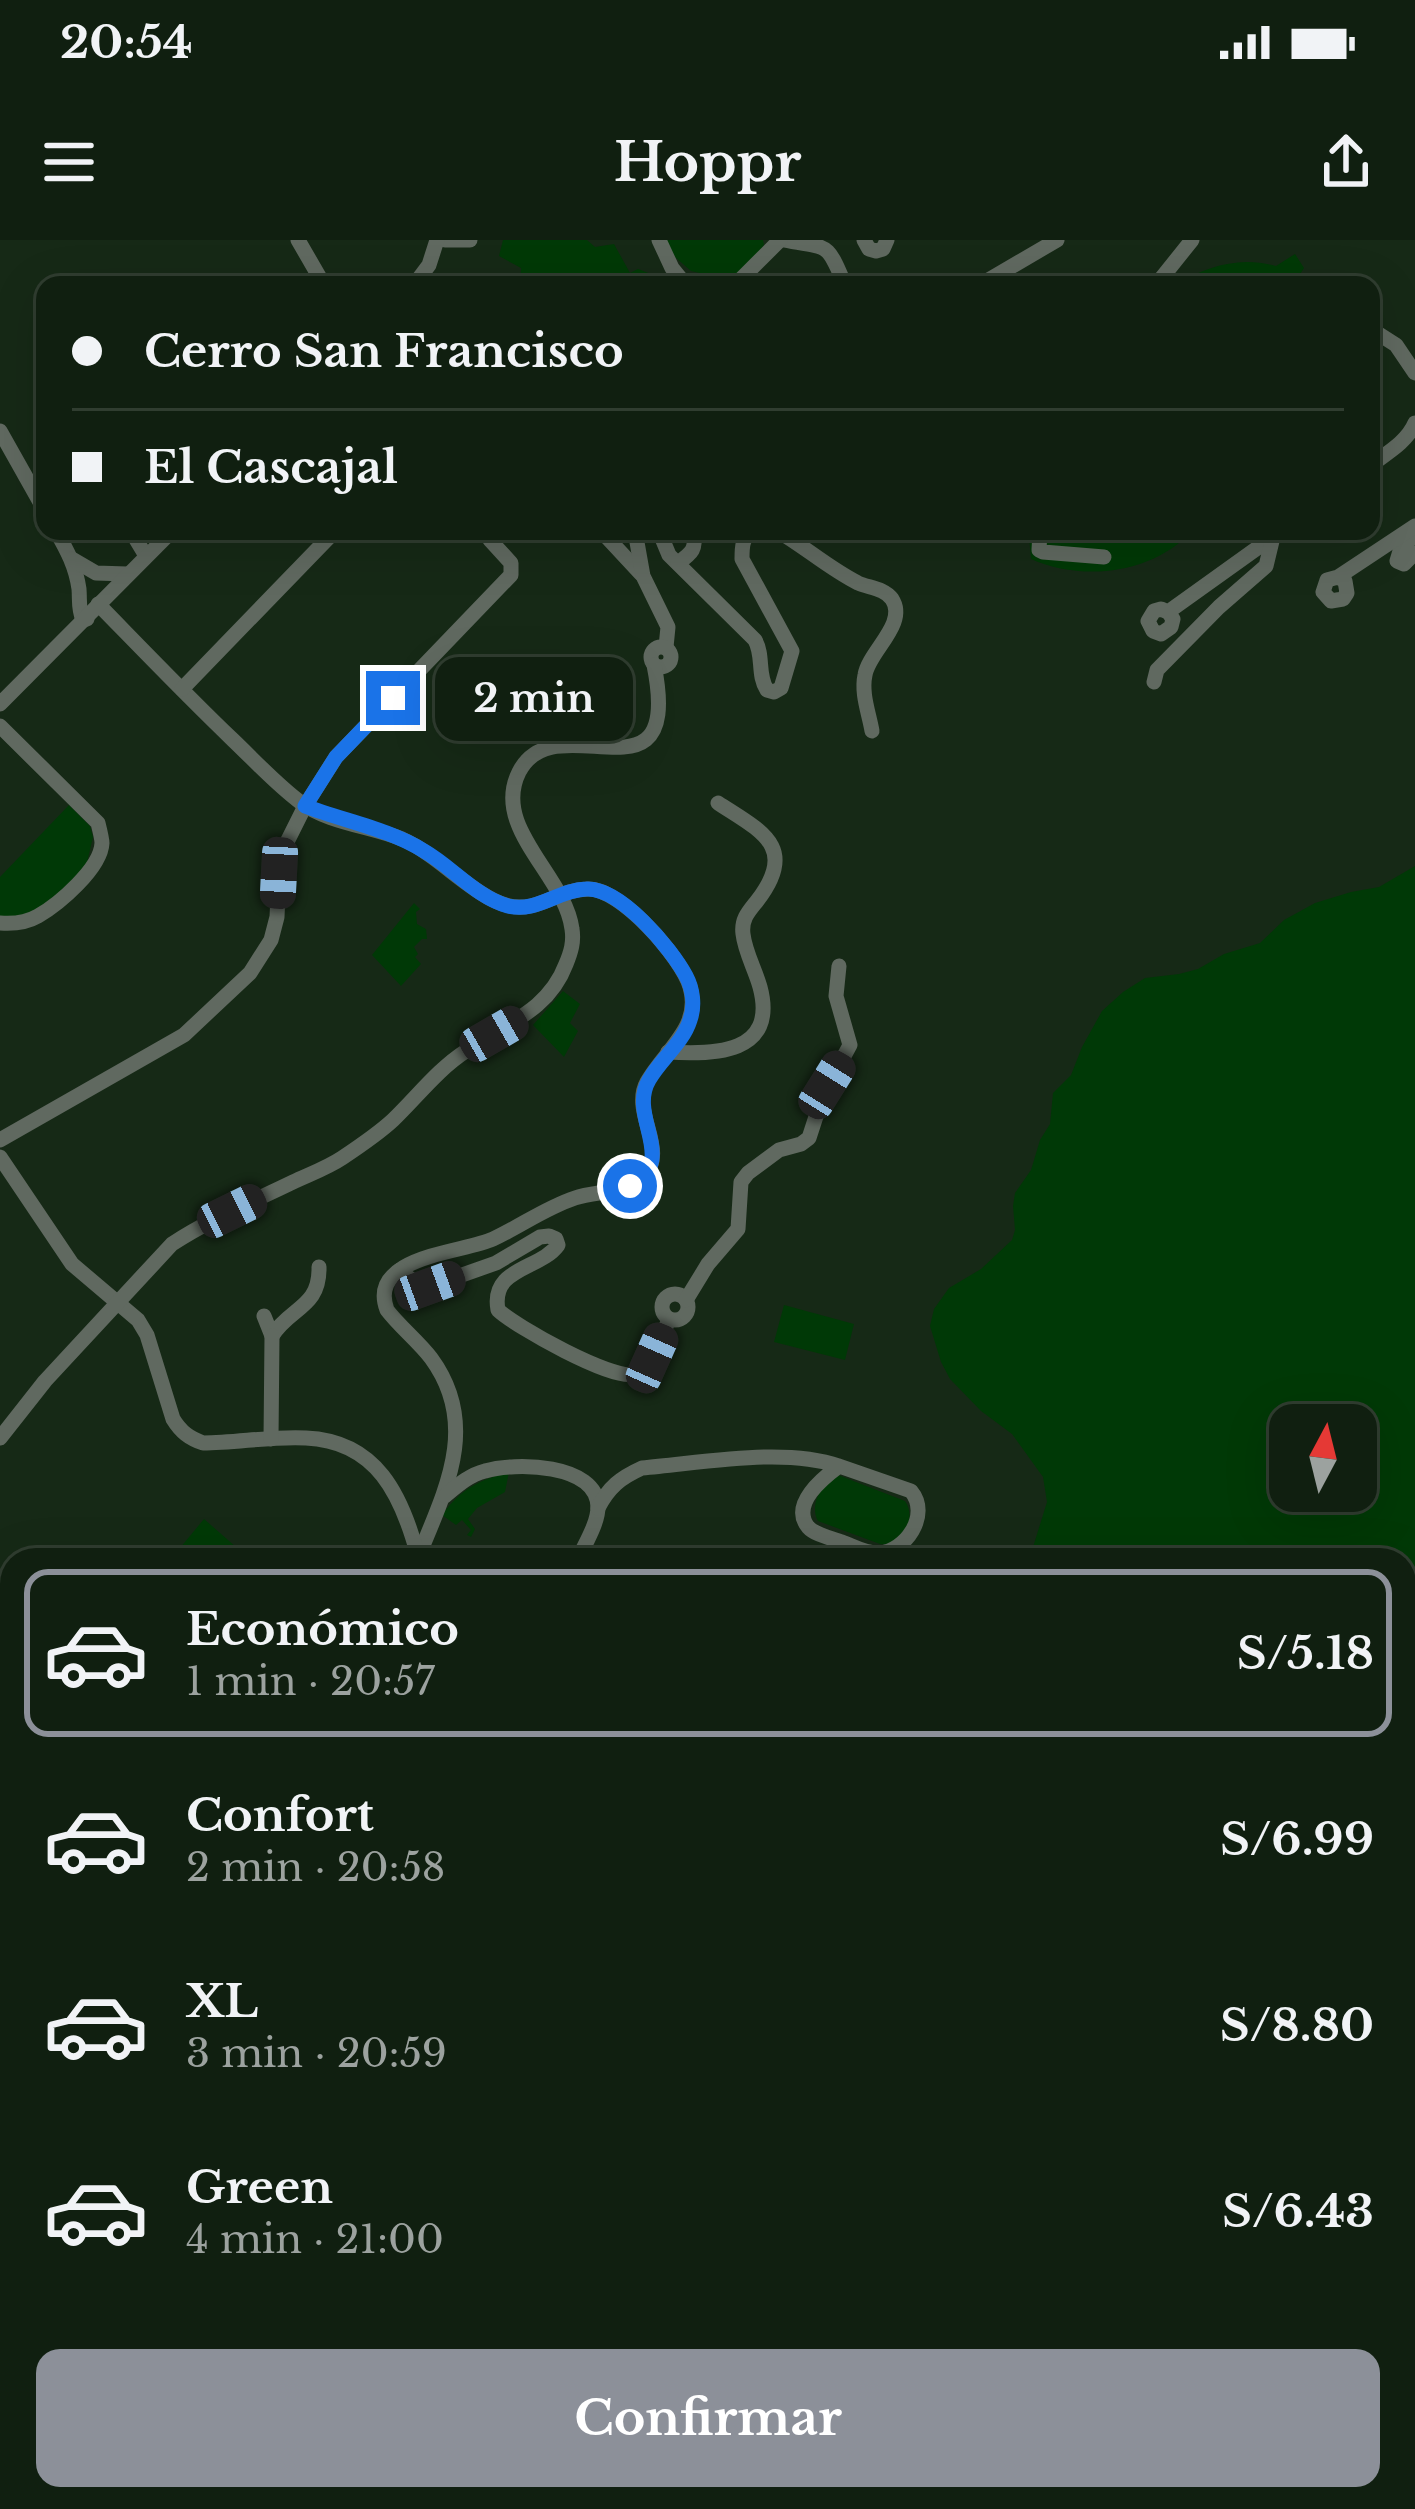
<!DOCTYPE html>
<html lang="es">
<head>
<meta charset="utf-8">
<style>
  :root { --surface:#101f10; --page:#192719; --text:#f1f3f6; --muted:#9ca29f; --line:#303d30; --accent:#8c9099 }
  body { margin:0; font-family:"Libre Baskerville",serif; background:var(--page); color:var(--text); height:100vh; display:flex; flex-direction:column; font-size:45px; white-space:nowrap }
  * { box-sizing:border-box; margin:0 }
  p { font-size:39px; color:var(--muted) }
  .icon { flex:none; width:66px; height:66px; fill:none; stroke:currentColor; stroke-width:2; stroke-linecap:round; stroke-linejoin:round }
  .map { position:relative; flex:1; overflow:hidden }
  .panel { position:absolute; left:0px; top:1308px; width:1416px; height:963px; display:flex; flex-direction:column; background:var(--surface); border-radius:36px 36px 0 0; box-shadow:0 12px 48px #0002,0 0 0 3px var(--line) }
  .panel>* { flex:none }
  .top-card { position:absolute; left:36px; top:36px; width:1344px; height:264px; border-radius:24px; box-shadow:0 12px 48px #0002,0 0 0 3px var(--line); display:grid; align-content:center; height:264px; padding:0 36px; background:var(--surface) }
  .needle { width:78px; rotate:7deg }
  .tools { position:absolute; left:1269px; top:1164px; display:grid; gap:24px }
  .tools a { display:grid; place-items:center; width:108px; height:108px; border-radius:24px; background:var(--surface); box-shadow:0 12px 48px #0002,0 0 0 3px var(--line); font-size:60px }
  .end { position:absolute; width:54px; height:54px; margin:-27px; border:15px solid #1a73e8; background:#fff; box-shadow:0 0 0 6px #fff }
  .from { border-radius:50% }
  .bubble { position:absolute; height:84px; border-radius:24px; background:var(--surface); box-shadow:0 12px 48px #0002,0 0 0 3px var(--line); font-size:39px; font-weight:700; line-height:84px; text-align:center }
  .car { position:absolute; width:36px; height:72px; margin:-36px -18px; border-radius:15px; box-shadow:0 0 9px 3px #0007; background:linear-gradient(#222 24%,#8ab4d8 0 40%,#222 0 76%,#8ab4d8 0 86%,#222 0) }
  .top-card b { display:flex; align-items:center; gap:42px; height:114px; font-size:45px }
  .top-card b+b { border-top:3px solid var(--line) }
  .top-card i { width:30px; height:30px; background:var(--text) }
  ul { padding:21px 0 0; list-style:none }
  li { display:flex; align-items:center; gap:36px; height:168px; margin:0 24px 18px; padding:0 12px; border:6px solid transparent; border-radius:24px }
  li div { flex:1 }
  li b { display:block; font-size:45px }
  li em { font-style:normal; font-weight:700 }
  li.active { border-color:var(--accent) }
  li>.icon { width:108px; height:108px; stroke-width:1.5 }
  .primary-button { display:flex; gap:24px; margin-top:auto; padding:24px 36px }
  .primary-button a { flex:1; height:138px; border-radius:24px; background:var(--accent); color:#fff; font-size:48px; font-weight:700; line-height:138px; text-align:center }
  .status { display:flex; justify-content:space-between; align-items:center; height:84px; padding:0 60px; background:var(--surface); direction:ltr }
  .status svg { height:33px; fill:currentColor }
  header { display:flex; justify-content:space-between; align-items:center; height:156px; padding:0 36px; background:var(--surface); font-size:54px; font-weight:700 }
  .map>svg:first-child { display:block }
</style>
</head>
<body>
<div class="status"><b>20:54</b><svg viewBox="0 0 49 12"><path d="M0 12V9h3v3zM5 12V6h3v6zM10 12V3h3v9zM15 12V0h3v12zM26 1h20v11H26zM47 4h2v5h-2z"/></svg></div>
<header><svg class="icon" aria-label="menu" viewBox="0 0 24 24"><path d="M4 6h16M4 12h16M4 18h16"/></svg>Hoppr<svg class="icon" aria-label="share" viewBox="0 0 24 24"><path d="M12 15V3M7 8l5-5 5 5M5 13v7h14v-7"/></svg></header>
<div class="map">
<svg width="1415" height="2269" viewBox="0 0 1415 2269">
  <rect width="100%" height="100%" fill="#162916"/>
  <g fill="#003906" fill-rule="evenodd">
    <path d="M 503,0 L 587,0 L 595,7 L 614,4 L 630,33 L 638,29 L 651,34 L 654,45 L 596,45 L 594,34 L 582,34 L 560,45 L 520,45 L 521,28 L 499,16 Z"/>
    <path d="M 666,0 L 763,0 L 764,5 L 739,37 L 731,40 L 691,31 L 675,17 Z"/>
    <path d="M 1295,14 L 1304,28 L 1293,45 L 1175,45 C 1208,26 1239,16 1276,26 Z"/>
    <path d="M 1031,291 L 1192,291 C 1152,334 1083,342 1031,319 L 1029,296 Z"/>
    <path d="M 69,565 L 90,586 L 93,597 L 86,627 L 72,645 L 30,676 L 0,678 L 0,637 Z"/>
    <path d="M 1415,626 L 1415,1627 L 1404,1637 L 1404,1320 L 1029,1320 L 1047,1262 L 1043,1237 L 1012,1194 L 981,1171 L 950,1139 L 941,1122 L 930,1086 L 934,1069 L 949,1048 L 981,1029 L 1012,1000 L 1015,990 L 1013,966 L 1015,953 L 1031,930 L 1040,900 L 1050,884 L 1053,853 L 1071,835 L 1082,807 L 1102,771 L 1123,752 L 1145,738 L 1179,734 L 1198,729 L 1224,714 L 1260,703 L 1284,680 L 1315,663 L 1351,652 L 1379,647 ZM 1290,1185 L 1356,1185 L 1356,1251 L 1290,1251 Z"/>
    <path d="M 414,663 L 420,669 L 416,672 L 417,684 L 426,689 L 427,699 L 422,699 L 414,707 L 418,714 L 415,717 L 421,724 L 401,746 L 372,715 Z"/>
    <path d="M 563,751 L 580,764 L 570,783 L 578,791 L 564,817 L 533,785 Z"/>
    <path d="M 784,1065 L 854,1084 L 845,1120 L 774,1102 Z"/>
    <path d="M 509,1232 L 505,1252 L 477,1268 L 468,1279 L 475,1289 L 471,1297 L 467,1295 L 471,1290 L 462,1280 L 456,1285 L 442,1275 C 461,1249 479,1240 509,1232 Z"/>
    <path d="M 838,1235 L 905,1261 C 918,1279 901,1307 880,1304 L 818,1281 C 809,1265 821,1243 838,1235 Z"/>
    <path d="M 204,1279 L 236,1307 L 225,1320 L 170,1320 Z"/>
  </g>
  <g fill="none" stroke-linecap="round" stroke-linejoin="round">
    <g stroke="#606960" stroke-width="15">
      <path d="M 298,0 L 324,45"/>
      <path d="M 445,0 L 470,0"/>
      <path d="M 659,0 L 672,28 L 685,44 L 693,45"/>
      <path d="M 784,0 C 829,9 826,0 845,45"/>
      <path d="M 864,0 L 869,9 L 876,11 L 883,9 L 887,0"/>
      <path d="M 414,45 L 429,25 L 437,0"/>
      <path d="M 735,45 L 780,0"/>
      <path d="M 980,45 L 1057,0"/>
      <path d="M 1156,45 L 1192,0"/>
      <path d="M 1371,89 L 1396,105 L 1415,133"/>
      <path d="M 0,191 L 45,271"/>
      <path d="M 1371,225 C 1387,213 1407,202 1415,183"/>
      <path d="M 56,291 C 67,310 76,327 79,349 C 80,361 78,368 83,380 L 87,379"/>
      <path d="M 131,291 L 146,316"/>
      <path d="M 601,291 L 641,334"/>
      <path d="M 635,291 L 643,336 L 668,387 L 666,407"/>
      <path d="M 659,291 L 669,315 L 755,400 C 764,416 757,435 767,450 L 774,452 L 781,448 L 792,411 L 742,319 C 742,307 742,298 752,291"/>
      <path d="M 778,291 C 805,307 830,329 858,343 C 869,348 884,348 892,359 C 908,384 869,411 865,435 C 861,454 869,473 872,491"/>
      <path d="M 936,291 L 954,293"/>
      <path d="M 1040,291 L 1039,310 L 1043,312 L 1104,317"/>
      <path d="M 1415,293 L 1400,311 L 1397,321 L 1404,324 L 1415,313"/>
      <path d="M 72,319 L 96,333 L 127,334"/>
      <path d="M 678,323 C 692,313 697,309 693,291"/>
      <path d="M 1338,337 L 1345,341 L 1347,353 L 1343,359 L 1331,361 L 1323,352 L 1327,340 L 1338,337 L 1415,286"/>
      <path d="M 98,364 C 143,410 187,456 233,500 C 255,521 276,544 300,562 C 328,583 370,586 402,599 C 436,614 461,644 493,660 C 534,681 552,649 589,649 C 621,649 681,717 690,747 C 702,787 665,810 647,842 C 630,873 670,909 643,938 C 629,953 595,951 575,958 C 545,968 521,986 493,999 C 462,1013 367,1016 387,1070 C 400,1087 418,1101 431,1118 C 481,1186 444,1253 417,1320"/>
      <path d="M 1168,372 L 1173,379 L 1171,387 L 1161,394 L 1153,391 L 1148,381 L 1154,371 L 1161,369 L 1168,372 L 1281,291"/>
      <circle cx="661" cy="417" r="10"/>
      <path d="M 1154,442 L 1157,430 L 1219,367 L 1266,326 L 1273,297"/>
      <path d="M 182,449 L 335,291"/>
      <path d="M 0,464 L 172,291"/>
      <path d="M 0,486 L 98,583 C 99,587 102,599 102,603 C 101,628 59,664 38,676 C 26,683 13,684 0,683"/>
      <path d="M 668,812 C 714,815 778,814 760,747 C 755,729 745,712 743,694 C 741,679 749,671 757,661 C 799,607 761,591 718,563"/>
      <path d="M 0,900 L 184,795 L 250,733 L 271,700 L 277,677 L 279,633 L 284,608 L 305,566 L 336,517 L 511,335 L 511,323 L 490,300"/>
      <path d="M 0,917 L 72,1024 L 138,1080 L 147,1095 L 173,1179 C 181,1192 189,1198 203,1203 C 237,1203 271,1196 306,1198 C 377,1201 402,1256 418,1316"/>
      <path d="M 400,1030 L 415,1043 L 431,1046 L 496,1023 L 540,997 L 549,996 L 556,999 L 558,1005 C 540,1030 490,1027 498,1070 C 516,1087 613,1141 634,1134 C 653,1128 662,1096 669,1079"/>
      <circle cx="675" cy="1067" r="13"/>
      <path d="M 686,1060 L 708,1024 L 738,989 L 741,942 L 748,933 L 779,910 L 801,904 L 809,898 L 823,855 L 850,805 L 836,756 L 839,726"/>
      <path d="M 264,1076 L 272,1096 C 290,1067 320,1068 319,1027"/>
      <path d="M 0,1198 L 45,1141 L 172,1004 C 210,979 252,962 293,942 C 310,934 327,928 342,918 C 360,906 378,894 393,880 C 417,857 438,829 466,811 C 504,784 548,772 566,724 C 571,712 574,702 572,689 C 565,635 491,588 519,532 C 556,460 684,574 654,425"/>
      <path d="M 271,1199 L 272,1096"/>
      <path d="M 445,1256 C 457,1246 469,1235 485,1231 C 514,1222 597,1223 598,1267 C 598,1284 584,1305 578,1320"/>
      <path d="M 598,1268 C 609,1247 620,1238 642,1228 C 702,1223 783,1207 839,1226 L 911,1251 C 931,1275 905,1312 879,1313 C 866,1314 853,1306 842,1302 C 831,1298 815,1295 808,1287 C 790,1264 823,1238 839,1226"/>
      <path d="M 0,1428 L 12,1433"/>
      <path d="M 0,1732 L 8,1741 L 8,1748 L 0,1758"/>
      <path d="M 1404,1732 L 1415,1723"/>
      <path d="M 1404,1877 L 1415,1863"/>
      <path d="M 1404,2248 L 1415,2251"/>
      <path d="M 276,2259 L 277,2269"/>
      <path d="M 0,2263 L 12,2244"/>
      <path d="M 554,2269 L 567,2259"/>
      <path d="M 640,2269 L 658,2259"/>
      <path d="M 737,2269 L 740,2259"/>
      <path d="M 764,2269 L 774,2259"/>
      <path d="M 866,2269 L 876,2259"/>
      <path d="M 908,2269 L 917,2259"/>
      <path d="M 1077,2269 L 1083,2259"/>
      <path d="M 1239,2269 L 1241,2259"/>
      <path d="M 1380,2269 L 1382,2259"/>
    </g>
  </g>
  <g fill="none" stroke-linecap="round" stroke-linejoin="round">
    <path stroke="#1a73e8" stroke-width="15" d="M 393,458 L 336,517 L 305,566 C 344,581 389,589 424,611 C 452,627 476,657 508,666 C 537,673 558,650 586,649 C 620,647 671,708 686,736 C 693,749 695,766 690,780 C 683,803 660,820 649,840 C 627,877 680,920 630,946"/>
  </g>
</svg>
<div class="tools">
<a><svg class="needle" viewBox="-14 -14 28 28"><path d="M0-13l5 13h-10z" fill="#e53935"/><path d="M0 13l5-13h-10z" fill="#9ca29f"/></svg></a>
</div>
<i class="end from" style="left:630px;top:946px"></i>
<i class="end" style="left:393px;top:458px"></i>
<div class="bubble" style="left:435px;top:417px;width:198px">2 min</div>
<i class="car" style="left:279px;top:633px;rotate:183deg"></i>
<i class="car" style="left:494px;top:794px;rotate:60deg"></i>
<i class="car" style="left:827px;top:845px;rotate:32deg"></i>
<i class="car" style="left:232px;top:971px;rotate:64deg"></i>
<i class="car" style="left:430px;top:1046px;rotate:70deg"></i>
<i class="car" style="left:652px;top:1118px;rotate:24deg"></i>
<div class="top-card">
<b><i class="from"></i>Cerro San Francisco</b>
<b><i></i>El Cascajal</b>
</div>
<section class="panel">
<ul>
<li class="active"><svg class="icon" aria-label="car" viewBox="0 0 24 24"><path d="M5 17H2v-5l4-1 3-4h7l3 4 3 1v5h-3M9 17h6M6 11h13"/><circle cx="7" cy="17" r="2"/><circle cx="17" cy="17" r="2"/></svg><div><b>Económico</b><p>1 min · 20:57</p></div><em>S/5.18</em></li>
<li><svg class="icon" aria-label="car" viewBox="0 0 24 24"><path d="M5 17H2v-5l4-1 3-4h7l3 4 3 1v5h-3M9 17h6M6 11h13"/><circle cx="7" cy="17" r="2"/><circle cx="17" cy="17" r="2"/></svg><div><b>Confort</b><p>2 min · 20:58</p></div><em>S/6.99</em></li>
<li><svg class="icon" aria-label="car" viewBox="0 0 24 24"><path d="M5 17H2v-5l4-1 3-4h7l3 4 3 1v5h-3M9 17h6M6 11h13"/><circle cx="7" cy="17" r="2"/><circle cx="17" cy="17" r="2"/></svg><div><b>XL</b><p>3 min · 20:59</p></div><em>S/8.80</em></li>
<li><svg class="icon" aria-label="car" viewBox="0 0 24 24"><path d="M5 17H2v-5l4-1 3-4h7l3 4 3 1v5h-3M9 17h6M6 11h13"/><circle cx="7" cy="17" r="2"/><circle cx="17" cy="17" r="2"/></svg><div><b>Green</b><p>4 min · 21:00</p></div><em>S/6.43</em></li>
</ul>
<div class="primary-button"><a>Confirmar</a></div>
</section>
</div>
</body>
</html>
